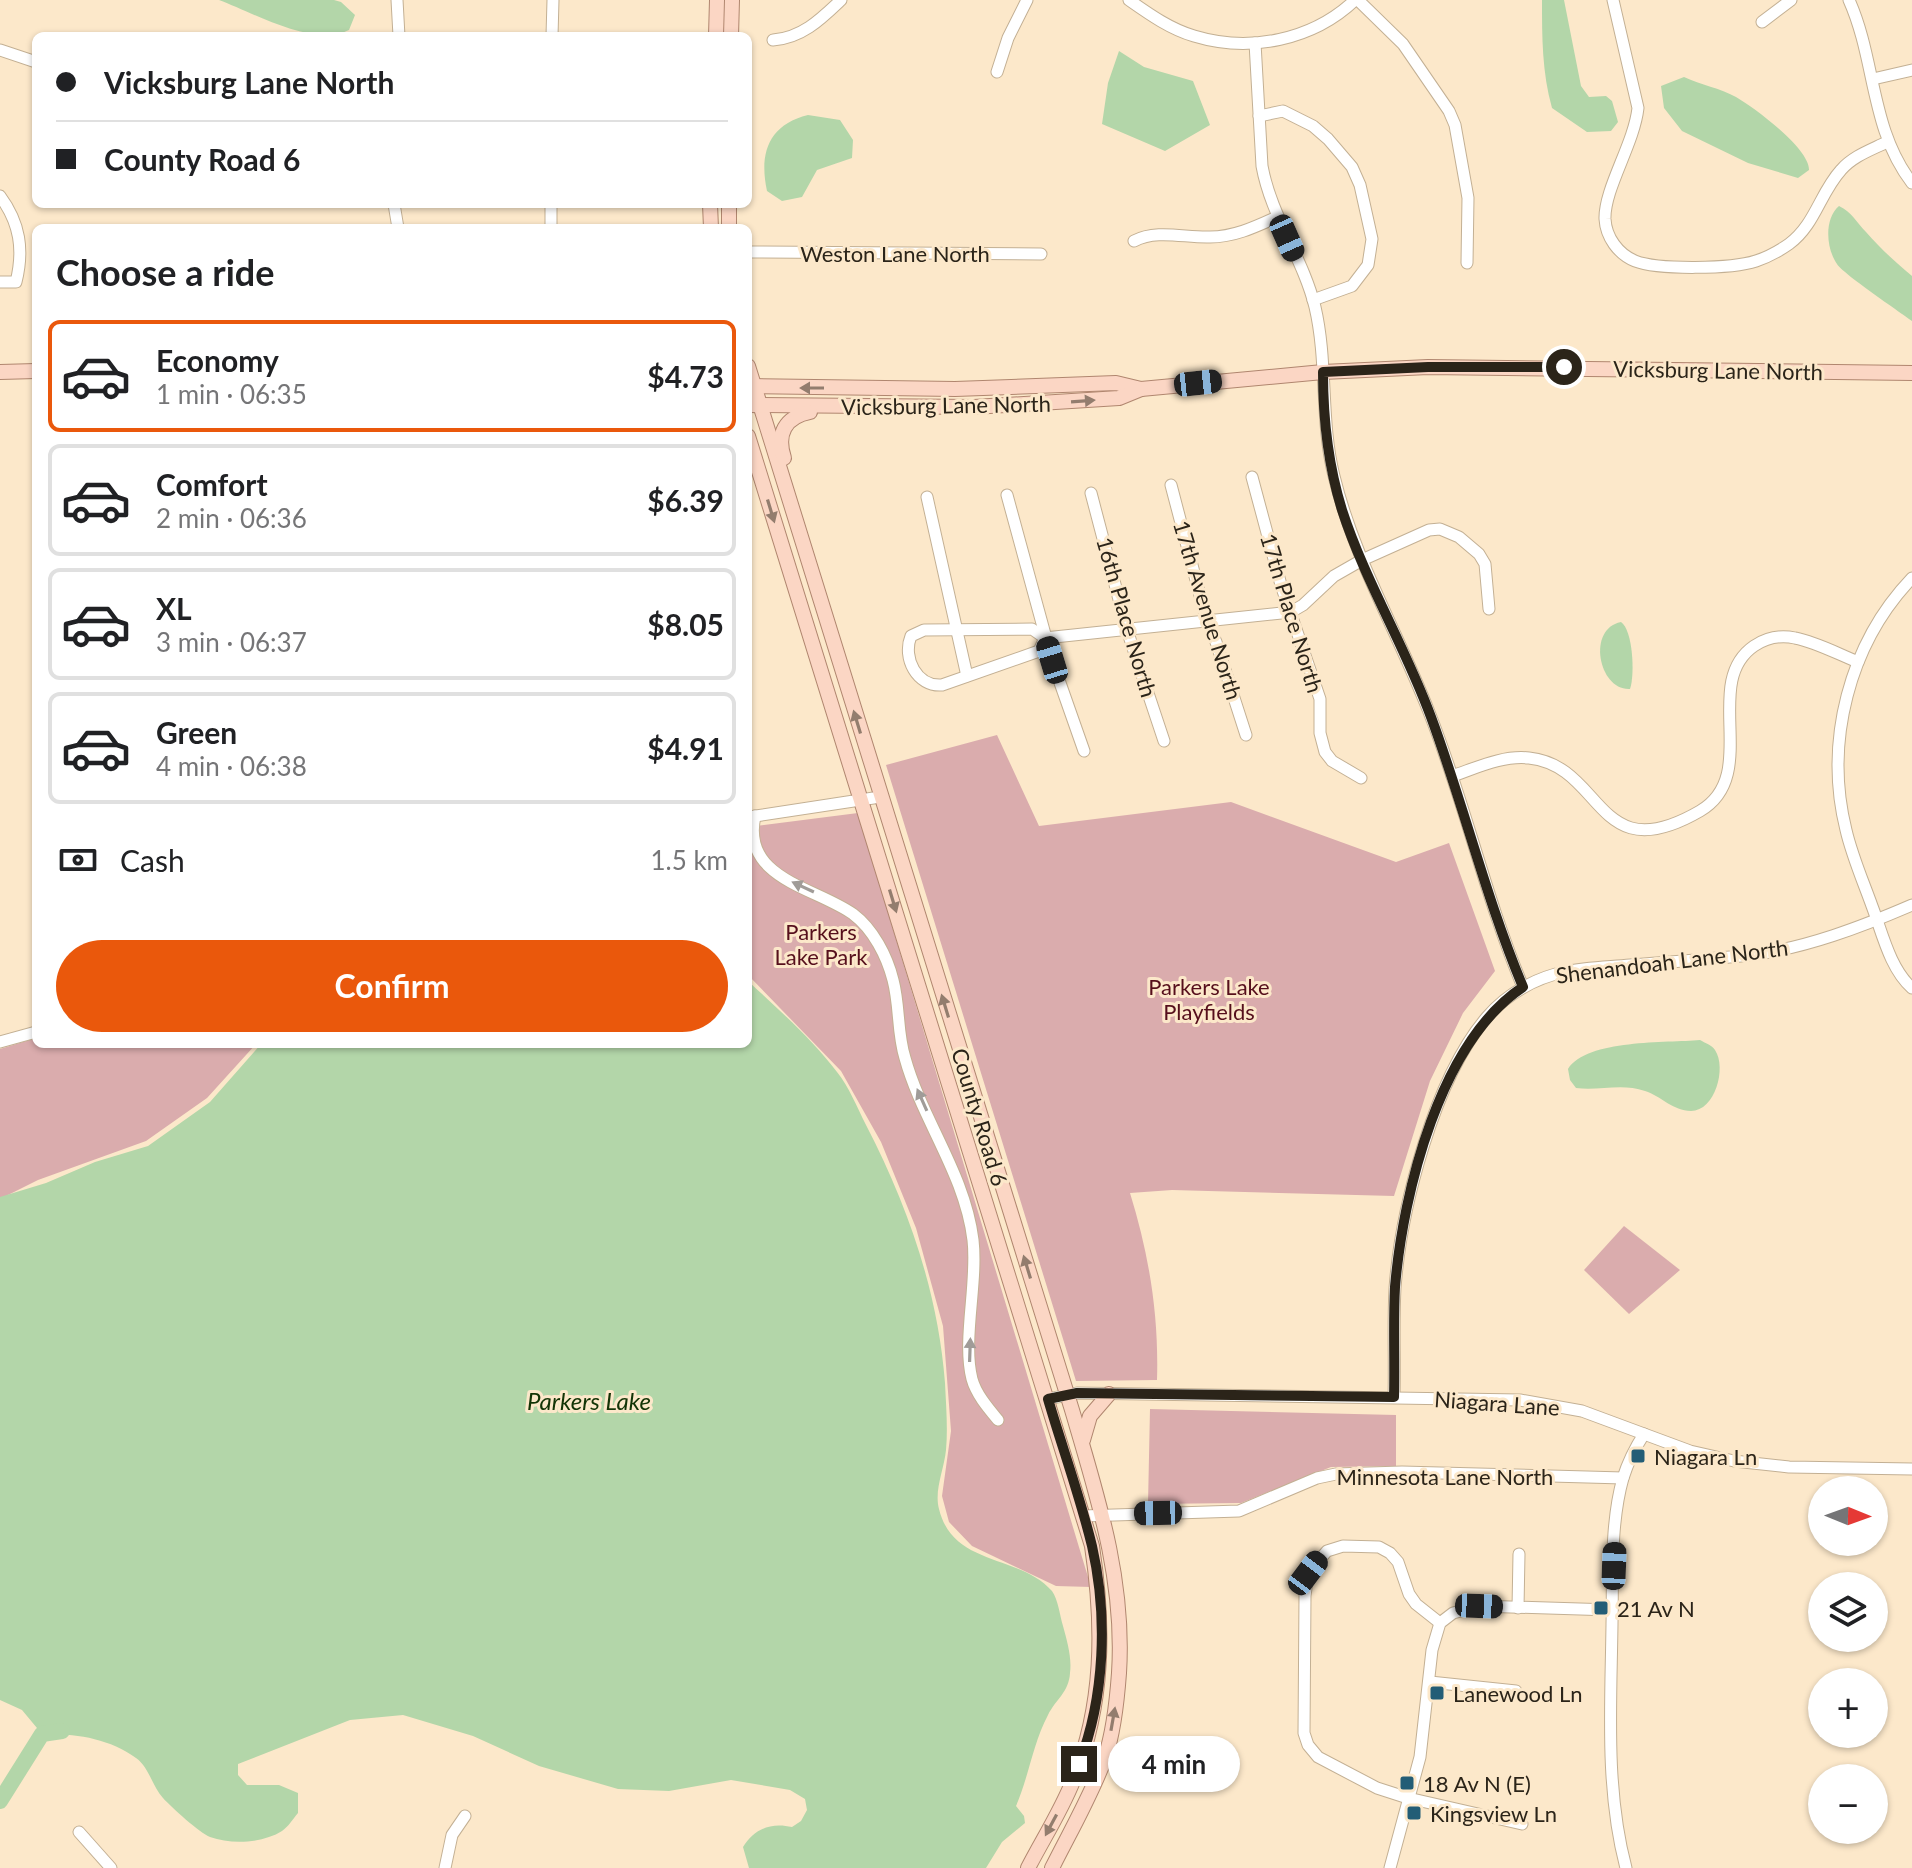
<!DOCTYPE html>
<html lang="en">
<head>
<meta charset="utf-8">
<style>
  :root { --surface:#fff; --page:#f2f2f2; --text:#202124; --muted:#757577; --line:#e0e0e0; --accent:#ea580c }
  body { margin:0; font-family:Lato,sans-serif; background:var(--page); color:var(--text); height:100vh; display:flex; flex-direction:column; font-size:30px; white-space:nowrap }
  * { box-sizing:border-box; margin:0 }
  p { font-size:26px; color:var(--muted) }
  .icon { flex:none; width:44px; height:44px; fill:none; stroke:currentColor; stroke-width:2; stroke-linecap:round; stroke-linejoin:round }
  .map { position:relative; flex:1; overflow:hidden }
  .side { position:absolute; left:32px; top:224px; width:720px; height:824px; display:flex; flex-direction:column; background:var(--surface); border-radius:12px; box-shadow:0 2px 6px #0004 }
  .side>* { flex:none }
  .hud { position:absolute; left:32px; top:32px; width:720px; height:176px; border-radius:12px; box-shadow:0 2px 6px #0004; display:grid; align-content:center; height:176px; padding:0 24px; background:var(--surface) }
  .needle { width:52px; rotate:91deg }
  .fabs { position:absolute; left:1808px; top:1476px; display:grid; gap:16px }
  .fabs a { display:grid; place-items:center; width:80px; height:80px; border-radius:50%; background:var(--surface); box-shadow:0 2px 6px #0004; font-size:40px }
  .end { position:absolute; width:36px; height:36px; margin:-18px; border:10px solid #2b2419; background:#fff; box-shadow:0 0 0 4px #fff }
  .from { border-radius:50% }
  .bubble { position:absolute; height:56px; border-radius:28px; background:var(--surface); box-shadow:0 2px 6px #0004; font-size:26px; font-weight:700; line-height:56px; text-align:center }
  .car { position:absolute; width:24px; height:48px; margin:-24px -12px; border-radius:10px; box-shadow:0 0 6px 2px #0007; background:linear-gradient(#222 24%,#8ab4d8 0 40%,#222 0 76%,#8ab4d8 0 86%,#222 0) }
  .hud b { display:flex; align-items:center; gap:28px; height:76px; font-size:30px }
  .hud b+b { border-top:2px solid var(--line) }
  .hud i { width:20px; height:20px; background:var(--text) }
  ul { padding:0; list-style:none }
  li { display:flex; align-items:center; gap:24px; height:112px; margin:0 16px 12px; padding:0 8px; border:4px solid var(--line); border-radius:12px }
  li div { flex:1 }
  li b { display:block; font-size:30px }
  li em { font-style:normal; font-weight:700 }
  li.selected { border-color:var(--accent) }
  li>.icon { width:72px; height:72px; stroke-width:1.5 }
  h2 { padding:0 24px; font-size:36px; line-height:96px }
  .pay { display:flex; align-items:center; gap:20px; height:88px; padding:0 24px; font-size:30px }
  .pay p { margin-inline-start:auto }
  .primary-button { display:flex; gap:16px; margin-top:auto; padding:16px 24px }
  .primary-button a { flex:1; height:92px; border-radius:48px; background:var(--accent); color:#fff; font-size:32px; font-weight:700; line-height:92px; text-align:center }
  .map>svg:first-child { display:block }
</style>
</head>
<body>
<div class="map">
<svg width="1912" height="1868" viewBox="0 0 1912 1868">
  <rect width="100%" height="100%" fill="#fce8ca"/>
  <g fill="#daacad">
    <path d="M 997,735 L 1039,826 L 1231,802 L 1396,862 L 1449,843 L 1495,971 L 1463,1013 L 1430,1081 L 1394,1196 L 1172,1190 L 1130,1193 C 1149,1254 1159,1315 1157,1380 L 1076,1381 L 886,765 Z"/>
    <path d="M 858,813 L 1091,1587 L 1056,1586 L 972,1546 L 949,1522 L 942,1496 L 951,1431 L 943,1326 L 916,1228 L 881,1142 L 841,1071 L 748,975 L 748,827 Z"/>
    <path d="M 36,1038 L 36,1044 L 256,1044 L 207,1098 L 146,1141 L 38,1180 L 0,1199 L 0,1049 Z"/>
    <path d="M 1624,1226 L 1680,1270 L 1629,1314 L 1584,1270 Z"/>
    <path d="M 1150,1409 L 1396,1415 L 1396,1466 L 1331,1467 L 1241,1503 L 1148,1504 Z"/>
  </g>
  <g fill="#b3d6a9">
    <path d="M 219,0 L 334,0 L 341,2 L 355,15 L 349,30 C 314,48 254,13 219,0 Z"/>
    <path d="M 1542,0 L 1564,0 L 1581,86 L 1589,97 L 1606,96 L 1612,101 L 1618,122 L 1611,131 L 1587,132 L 1552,108 C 1542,72 1542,37 1542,0 Z"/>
    <path d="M 1119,51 L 1144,67 L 1193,81 L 1210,125 L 1165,151 L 1102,124 L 1108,83 Z"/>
    <path d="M 1684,77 C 1701,85 1720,88 1736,97 C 1755,108 1810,149 1809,170 L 1798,178 L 1748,163 L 1682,131 L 1664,108 L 1661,86 Z"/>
    <path d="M 808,115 L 840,120 L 853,140 L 852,158 L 817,170 L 802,197 L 782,201 L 767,191 C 759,154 768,125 808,115 Z"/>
    <path d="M 1839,206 C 1852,212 1856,222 1866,232 C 1880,248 1895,262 1912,276 L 1912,321 C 1900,312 1842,273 1837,264 C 1826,248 1824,219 1839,206 Z"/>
    <path d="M 1621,622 C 1633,630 1635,675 1630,689 C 1599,691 1586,629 1621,622 Z"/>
    <path d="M 748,981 C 778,1009 811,1038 837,1072 C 849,1087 857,1107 866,1125 C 908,1206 938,1292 945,1383 C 946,1405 948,1428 946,1450 C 944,1470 934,1490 939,1509 C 953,1567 1020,1554 1052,1591 C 1058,1599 1060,1616 1063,1626 C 1067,1641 1072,1657 1070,1673 C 1069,1692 1056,1699 1048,1715 C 1033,1743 1029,1776 1016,1806 L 1024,1816 L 1025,1823 L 1002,1842 L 986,1868 L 749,1868 L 743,1847 C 754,1829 771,1822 792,1827 L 801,1821 L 807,1810 L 805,1799 L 790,1790 L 731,1780 L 669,1791 L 618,1789 L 539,1766 L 473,1736 L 403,1715 L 350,1720 L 238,1764 L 238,1775 L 247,1785 L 279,1785 L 298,1793 L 298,1813 C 293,1819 288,1827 282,1831 C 263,1843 232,1845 210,1837 C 200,1833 171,1807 163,1798 C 152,1786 149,1767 136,1758 C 109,1738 74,1733 42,1734 L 22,1710 L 0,1700 L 0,1197 L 46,1183 L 95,1162 L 148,1146 L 210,1102 L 261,1044 L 748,1044 Z"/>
    <path d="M 1700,1040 C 1705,1043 1712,1045 1715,1050 C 1727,1068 1715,1111 1691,1111 C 1673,1111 1661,1096 1645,1091 C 1622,1083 1599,1091 1576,1088 L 1570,1080 L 1568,1069 C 1587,1039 1667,1043 1700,1040 Z"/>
  </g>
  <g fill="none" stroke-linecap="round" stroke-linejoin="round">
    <path stroke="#b3d6a9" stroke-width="16" d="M 0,1801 L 42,1734 L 62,1731"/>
    <g stroke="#c3b094" stroke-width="13">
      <g id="minor">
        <path d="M 397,0 L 399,36"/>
        <path d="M 1129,0 C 1149,14 1170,29 1194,36 C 1250,53 1313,40 1355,0"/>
        <path d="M 1358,0 L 1403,44 L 1449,111 L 1455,125 L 1468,198 L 1467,263"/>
        <path d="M 1613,0 L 1638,108 C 1634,144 1604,189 1605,219 C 1606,237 1618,254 1635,261 C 1658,270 1732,269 1756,261 C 1768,257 1779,251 1789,244 C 1815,225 1820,193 1841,170 C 1853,156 1871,150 1887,142"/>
        <path d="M 1849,0 C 1876,60 1870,129 1912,183"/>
        <path d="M 1762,22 L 1791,0"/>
        <path d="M 552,36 L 553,0"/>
        <path d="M 773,40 C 802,38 821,19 841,0"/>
        <path d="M 1255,43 L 1262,166 C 1271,216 1303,258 1315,307 C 1328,362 1320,421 1334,476 C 1354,559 1398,633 1429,712 C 1465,802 1485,897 1523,987"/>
        <path d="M 0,50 L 36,62"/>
        <path d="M 997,72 L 1008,38 L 1027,0"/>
        <path d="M 1873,79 L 1912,70"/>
        <path d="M 1259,116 L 1283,111 L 1313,126 L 1328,139 L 1352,167 L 1360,185 L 1372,239 L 1368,265 L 1352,286 L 1313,300"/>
        <path d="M 0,196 C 20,223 24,250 16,282 L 0,282"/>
        <path d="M 394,204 L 398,228"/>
        <path d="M 551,204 L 551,228"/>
        <path d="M 1134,241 C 1157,229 1185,238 1210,237 C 1234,237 1255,227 1277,217"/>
        <path d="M 748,252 L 1041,254"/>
        <path d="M 1252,477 L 1281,585 L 1320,699 L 1320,733 L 1325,752 L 1332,761 L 1361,778"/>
        <path d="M 1171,485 L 1207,622 L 1216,642 L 1246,735"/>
        <path d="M 1091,493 L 1127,630 L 1164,741"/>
        <path d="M 1007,495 L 1052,660 L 1084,751"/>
        <path d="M 927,497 L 967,676"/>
        <path d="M 1912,578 C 1849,644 1824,742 1846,830 C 1852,856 1863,881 1872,906 C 1882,932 1890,969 1912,988"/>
        <path d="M 1032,629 L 1045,638 L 1039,651 L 942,685 C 917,687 902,658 911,636 L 924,630 Z"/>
        <path d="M 1045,638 L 1291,612 L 1303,605 L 1334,576 L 1362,560 L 1429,530 L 1440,529 L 1459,537 L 1479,554 L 1485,564 L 1489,609"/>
        <path d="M 1452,776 C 1476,768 1503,755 1529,758 C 1605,766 1595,872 1700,811 C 1762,775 1700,683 1754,646 C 1766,638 1781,635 1795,638 C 1816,642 1838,654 1858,662"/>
        <path d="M 755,816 C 741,879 815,887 853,914 C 873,929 887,956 893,980 C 900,1006 897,1033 905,1058 C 922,1120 965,1174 973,1240 C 978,1283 962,1340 972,1379 C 976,1394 988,1408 998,1420"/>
        <path d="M 749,817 L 880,797"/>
        <path d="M 0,1042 L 36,1032"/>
        <path d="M 1394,1397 C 1395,1361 1393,1325 1395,1288 C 1401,1208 1434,1079 1487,1017 C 1507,994 1535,978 1564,972 C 1586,967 1608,967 1630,965 C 1670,962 1711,959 1751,955 C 1806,948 1861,927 1912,905"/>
        <path d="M 1048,1399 L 1077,1393 L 1520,1400 L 1582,1411 L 1690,1451 L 1734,1461 L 1789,1467 L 1912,1469"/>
        <path d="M 1083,1516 L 1239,1511 L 1317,1478 L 1336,1474 L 1402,1472 L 1623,1478"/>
        <path d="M 1518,1608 L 1519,1554"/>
        <path d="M 1440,1623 L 1416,1604 L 1409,1594 L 1398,1562 L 1390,1553 L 1379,1547 L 1343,1546 L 1327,1551 L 1308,1573 L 1305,1596 L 1304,1733 L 1308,1745 L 1318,1757 L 1377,1788 L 1408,1798 L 1522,1824"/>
        <path d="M 1430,1682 L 1516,1691"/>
        <path d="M 79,1832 L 111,1868"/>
        <path d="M 445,1868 L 452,1835 L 465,1816"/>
        <path d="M 1390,1868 L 1420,1757 L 1432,1650 L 1440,1623 L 1453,1613 L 1479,1606 L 1612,1610"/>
        <path d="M 1626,1868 C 1605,1789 1611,1705 1612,1624 C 1613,1577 1610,1524 1623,1478 C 1628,1462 1635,1448 1644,1434"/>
      </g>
    </g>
    <g stroke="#b0866f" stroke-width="16">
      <g id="major">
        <path d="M 716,36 L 717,0"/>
        <path d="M 731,36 L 732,0"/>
        <path d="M 710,204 L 711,228"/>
        <path d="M 729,204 L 729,228"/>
        <path d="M 748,366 L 1072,1410 C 1098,1498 1125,1581 1119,1673 C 1117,1701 1114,1731 1105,1758 C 1091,1796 1070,1832 1052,1868"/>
        <path d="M 0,372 L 36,371"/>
        <path d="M 748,386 L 955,389 L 1116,383 L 1141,389 L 1323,372 L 1428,367 L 1912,373"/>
        <path d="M 748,405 L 974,407 L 1119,398 L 1141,389"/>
        <path d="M 748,436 L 1092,1546 C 1104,1626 1104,1705 1073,1781 C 1061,1811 1043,1839 1028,1868"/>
        <path d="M 784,458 C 776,434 785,417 810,412"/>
        <path d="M 1083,1440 L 1090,1416 L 1109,1394"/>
      </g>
    </g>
    <use href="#minor" stroke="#fff" stroke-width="11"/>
    <use href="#major" stroke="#fbd6c4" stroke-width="14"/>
  </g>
  <defs><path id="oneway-solid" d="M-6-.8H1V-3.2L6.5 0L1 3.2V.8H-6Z" transform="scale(2)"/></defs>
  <g fill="#937d6e">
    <use href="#oneway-solid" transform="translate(812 388) rotate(-180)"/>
    <use href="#oneway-solid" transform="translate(1083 401) rotate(-4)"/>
    <use href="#oneway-solid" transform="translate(771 511) rotate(73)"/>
    <use href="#oneway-solid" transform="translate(857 722) rotate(-107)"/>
    <use href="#oneway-solid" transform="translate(893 901) rotate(73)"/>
    <use href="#oneway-solid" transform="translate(945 1006) rotate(-107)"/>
    <use href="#oneway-solid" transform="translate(1027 1267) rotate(-107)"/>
    <use href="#oneway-solid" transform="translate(1113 1719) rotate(-80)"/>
    <use href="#oneway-solid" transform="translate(1051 1825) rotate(118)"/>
  </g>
  <g fill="#a09c98">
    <use href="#oneway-solid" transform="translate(803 887) rotate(-155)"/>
    <use href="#oneway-solid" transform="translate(922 1100) rotate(-114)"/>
    <use href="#oneway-solid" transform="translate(970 1350) rotate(-88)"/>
  </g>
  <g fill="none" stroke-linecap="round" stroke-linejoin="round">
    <path stroke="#2b2419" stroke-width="10" d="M 1079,1764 C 1105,1697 1108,1616 1092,1546 C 1080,1496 1062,1447 1048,1399 L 1077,1393 L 1394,1397 C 1395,1361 1393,1324 1395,1287 C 1403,1192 1440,1042 1523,987 C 1486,899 1464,806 1431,717 C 1405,646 1365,581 1342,510 C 1328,465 1323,419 1323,372 L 1428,367 L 1564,367"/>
  </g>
  <g fill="#235d76" stroke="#fce8ca" stroke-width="3">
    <rect x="1630" y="1448" width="16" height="16" rx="4"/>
    <rect x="1593" y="1600" width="16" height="16" rx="4"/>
    <rect x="1429" y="1685" width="16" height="16" rx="4"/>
    <rect x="1399" y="1775" width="16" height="16" rx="4"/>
    <rect x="1406" y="1805" width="16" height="16" rx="4"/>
  </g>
  <g text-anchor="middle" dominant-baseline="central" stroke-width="6" stroke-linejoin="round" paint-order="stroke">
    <g font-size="22" fill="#2b2419" stroke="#fce8ca">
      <text x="895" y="253">Weston Lane North</text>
      <text transform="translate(1718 370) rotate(1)">Vicksburg Lane North</text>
      <text transform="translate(946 405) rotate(-1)">Vicksburg Lane North</text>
      <text transform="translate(1208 610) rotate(73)">17th Avenue North</text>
      <text transform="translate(1292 613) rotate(73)">17th Place North</text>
      <text transform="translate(1127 617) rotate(74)">16th Place North</text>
      <text transform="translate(1672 961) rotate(-7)">Shenandoah Lane North</text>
      <text transform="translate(980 1117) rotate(73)">County Road 6</text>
      <text transform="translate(1497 1403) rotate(4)">Niagara Lane</text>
      <text x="1445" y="1476">Minnesota Lane North</text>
    </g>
    <g font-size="22" fill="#560f1c" stroke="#fce8ca">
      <text x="821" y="931">Parkers<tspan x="821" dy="25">Lake Park</tspan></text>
      <text x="1209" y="986">Parkers Lake<tspan x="1209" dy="25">Playfields</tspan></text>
    </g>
    <g font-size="22" fill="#2b2419" stroke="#fce8ca" text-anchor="start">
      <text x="1654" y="1456">Niagara Ln</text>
      <text x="1617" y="1608">21 Av N</text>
      <text x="1453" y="1693">Lanewood Ln</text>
      <text x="1423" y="1783">18 Av N (E)</text>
      <text x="1430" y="1813">Kingsview Ln</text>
    </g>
    <g font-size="24" font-style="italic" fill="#133406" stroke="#fce8ca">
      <text x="589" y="1400">Parkers Lake</text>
    </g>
  </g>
</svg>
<div class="fabs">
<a><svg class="needle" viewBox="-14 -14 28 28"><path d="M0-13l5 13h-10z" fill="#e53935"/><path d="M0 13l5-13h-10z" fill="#757577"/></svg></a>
<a><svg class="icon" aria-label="layers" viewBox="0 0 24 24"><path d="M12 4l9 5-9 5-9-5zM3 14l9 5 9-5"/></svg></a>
<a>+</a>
<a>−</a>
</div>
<i class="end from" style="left:1564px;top:367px"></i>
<i class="end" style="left:1079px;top:1764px"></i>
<div class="bubble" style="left:1108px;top:1736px;width:132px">4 min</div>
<i class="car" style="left:1287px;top:238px;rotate:156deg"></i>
<i class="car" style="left:1198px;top:383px;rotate:84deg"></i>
<i class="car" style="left:1052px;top:660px;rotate:343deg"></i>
<i class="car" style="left:1158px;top:1513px;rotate:269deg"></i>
<i class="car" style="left:1614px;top:1566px;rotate:2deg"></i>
<i class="car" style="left:1308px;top:1573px;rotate:37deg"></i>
<i class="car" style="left:1479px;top:1606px;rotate:92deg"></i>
<div class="hud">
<b><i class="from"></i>Vicksburg Lane North</b>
<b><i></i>County Road 6</b>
</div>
<section class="side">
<h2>Choose a ride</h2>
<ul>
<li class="selected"><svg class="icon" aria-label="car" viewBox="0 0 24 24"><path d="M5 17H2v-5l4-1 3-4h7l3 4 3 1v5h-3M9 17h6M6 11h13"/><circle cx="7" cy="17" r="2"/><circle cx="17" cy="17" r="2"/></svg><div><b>Economy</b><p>1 min · 06:35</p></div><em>$4.73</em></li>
<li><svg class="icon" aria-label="car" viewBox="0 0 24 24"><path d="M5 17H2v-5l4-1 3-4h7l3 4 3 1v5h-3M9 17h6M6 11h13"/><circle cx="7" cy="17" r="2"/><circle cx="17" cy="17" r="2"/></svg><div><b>Comfort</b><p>2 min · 06:36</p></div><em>$6.39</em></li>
<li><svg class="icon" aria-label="car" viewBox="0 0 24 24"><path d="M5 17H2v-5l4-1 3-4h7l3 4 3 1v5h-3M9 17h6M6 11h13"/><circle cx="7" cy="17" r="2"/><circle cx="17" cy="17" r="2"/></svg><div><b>XL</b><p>3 min · 06:37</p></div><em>$8.05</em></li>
<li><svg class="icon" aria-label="car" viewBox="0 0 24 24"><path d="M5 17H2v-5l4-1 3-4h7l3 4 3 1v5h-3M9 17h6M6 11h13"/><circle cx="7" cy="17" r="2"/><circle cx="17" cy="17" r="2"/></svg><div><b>Green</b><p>4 min · 06:38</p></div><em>$4.91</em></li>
</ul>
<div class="pay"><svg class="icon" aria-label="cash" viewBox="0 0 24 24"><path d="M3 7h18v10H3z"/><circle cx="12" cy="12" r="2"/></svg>Cash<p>1.5 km</p></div>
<div class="primary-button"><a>Confirm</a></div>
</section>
</div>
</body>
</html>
